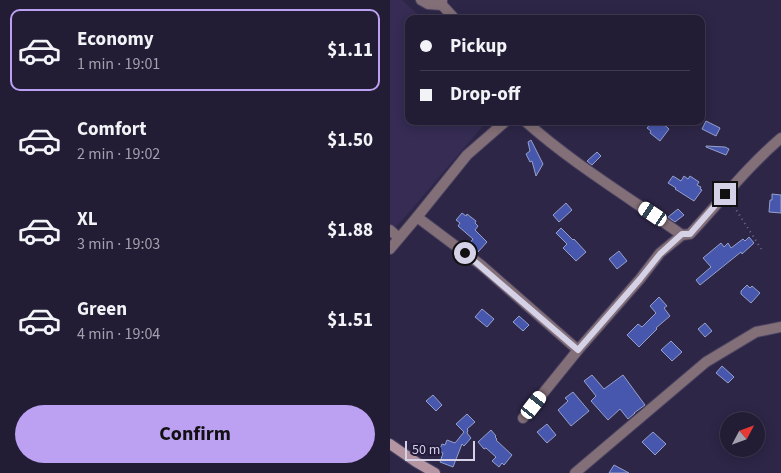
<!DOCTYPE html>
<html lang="en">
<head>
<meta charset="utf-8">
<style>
  :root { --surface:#221c35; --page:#2e2941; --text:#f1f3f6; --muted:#a2a1ad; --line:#3f3a50; --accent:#bca0f2 }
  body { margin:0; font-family:"Source Sans 3",sans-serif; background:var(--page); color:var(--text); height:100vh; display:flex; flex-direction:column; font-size:19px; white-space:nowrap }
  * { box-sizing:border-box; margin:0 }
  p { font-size:16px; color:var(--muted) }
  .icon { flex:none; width:28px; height:28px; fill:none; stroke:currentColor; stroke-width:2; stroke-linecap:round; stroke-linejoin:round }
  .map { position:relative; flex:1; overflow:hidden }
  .panel { display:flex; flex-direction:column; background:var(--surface); width:390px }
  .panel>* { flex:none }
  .guide { position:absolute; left:15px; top:15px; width:300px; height:110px; border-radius:10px; box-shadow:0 2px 12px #0003,0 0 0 1px var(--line); display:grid; align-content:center; height:110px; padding:0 15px; background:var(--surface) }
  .needle { width:32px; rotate:49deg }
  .fabs { position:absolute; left:330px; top:412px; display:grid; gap:10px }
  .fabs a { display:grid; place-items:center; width:45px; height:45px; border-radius:50%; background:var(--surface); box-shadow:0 2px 12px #0003,0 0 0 1px var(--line); font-size:25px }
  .scale { position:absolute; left:15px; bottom:12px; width:70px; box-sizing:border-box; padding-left:5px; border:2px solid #d5d1e7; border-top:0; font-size:14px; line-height:18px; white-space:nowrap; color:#d5d1e7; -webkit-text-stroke:4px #241c3c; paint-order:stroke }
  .end { position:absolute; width:22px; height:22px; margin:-11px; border:6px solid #d5d1e7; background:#111; box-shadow:0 0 0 2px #111 }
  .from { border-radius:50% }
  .car { position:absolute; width:15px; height:30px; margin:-15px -8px; border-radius:6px; box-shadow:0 0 4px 1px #0007; background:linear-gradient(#fff 24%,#345 0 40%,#fff 0 76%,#345 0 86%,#fff 0) }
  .guide b { display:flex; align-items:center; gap:18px; height:48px; font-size:19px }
  .guide b+b { border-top:1px solid var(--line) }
  .guide i { width:12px; height:12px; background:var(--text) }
  ul { padding:9px 0 0; list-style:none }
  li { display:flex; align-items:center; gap:15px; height:82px; margin:0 10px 8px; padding:0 5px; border:2px solid transparent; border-radius:10px }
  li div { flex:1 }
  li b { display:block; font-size:19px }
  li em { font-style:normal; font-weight:700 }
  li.selected { border-color:var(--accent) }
  li>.icon { width:45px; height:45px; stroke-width:1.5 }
  .primary-button { display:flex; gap:10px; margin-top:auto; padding:10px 15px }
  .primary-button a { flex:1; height:58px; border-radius:30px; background:var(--accent); color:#111; font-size:20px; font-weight:700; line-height:58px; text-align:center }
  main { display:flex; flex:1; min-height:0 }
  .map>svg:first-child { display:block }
</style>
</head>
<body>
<main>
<section class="panel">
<ul>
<li class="selected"><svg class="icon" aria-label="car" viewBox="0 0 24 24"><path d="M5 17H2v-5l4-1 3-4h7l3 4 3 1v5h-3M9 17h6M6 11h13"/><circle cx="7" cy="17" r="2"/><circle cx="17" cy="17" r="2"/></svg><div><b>Economy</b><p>1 min · 19:01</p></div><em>$1.11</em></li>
<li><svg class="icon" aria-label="car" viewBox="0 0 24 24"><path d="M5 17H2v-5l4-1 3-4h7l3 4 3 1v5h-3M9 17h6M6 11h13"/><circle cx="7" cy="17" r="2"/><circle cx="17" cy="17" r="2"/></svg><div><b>Comfort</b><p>2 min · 19:02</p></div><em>$1.50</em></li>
<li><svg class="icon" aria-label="car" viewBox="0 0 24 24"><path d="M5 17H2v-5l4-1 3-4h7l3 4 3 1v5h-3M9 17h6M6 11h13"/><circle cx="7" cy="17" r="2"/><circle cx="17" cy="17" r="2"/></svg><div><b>XL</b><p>3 min · 19:03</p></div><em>$1.88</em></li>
<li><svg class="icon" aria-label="car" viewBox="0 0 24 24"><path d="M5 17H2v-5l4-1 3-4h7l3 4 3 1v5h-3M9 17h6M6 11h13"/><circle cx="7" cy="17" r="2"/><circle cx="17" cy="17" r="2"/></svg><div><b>Green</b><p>4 min · 19:04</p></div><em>$1.51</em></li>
</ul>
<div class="primary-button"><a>Confirm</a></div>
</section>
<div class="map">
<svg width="391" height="473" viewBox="0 0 391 473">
  <rect width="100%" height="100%" fill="#2d2647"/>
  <path fill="#362c54" d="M 0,0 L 12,0 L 33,19 L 19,19 L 19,121 L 97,121 L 16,216 L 4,228 L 0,227 Z"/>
  <g fill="#4857ae" stroke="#96a1c9">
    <path d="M 263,121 L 270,121 L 279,129 L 270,141 L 260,133 L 261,131 L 257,128 Z"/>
    <path d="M 316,121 L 330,128 L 326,136 L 312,129 Z"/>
    <path d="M 141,140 L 153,164 L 146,176 L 142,161 L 140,162 L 136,154 L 140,151 L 138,142 Z"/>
    <path d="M 316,146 L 335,147 L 339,149 L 336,155 L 316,147 Z"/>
    <path d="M 207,152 L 211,156 L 202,165 L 197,161 Z"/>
    <path d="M 283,176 L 291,181 L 294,176 L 298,179 L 300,176 L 309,182 L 307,185 L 311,187 L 310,189 L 312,190 L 304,201 L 285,189 L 286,188 L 278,183 Z"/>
    <path d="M 382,194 L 391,195 L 391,213 L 379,212 L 380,200 L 382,200 Z"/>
    <path d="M 176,203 L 182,210 L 169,222 L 163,215 Z"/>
    <path d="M 288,209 L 294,215 L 285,222 L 278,217 Z"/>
    <path d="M 72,213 L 76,216 L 77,214 L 86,221 L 85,223 L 88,226 L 85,230 L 97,242 L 88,252 L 79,244 L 83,239 L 68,226 L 70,223 L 66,220 Z"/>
    <path d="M 171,228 L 183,240 L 184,239 L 196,252 L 186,261 L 173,248 L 177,244 L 166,233 Z"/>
    <path d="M 359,237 L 364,243 L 352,254 L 351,252 L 310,285 L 306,280 L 321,267 L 313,258 L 331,243 L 334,247 L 338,243 L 341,248 L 353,239 L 355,241 Z"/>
    <path d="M 229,251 L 237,261 L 227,269 L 219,259 Z"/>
    <path d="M 357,285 L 360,288 L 362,286 L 370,293 L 361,303 L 351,294 L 351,291 Z"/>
    <path d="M 269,297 L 277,306 L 274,308 L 280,316 L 266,328 L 267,329 L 249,347 L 237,335 L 248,324 L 252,327 L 266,313 L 260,306 Z"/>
    <path d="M 92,309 L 104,319 L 97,327 L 85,317 Z"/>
    <path d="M 129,316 L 139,325 L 133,331 L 123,322 Z"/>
    <path d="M 315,323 L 322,331 L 315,337 L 308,329 Z"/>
    <path d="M 281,341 L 292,352 L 282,361 L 271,350 Z"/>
    <path d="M 332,366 L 344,377 L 338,383 L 326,373 Z"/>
    <path d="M 202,375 L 214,389 L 233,375 L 255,405 L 244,413 L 245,413 L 238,419 L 230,409 L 218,420 L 201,401 L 206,396 L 194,381 Z"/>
    <path d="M 183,392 L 199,411 L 181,426 L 168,410 L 178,401 L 175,398 Z"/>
    <path d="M 43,395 L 52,405 L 46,411 L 36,401 Z"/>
    <path d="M 77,414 L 85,422 L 77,429 L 78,430 L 77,433 L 81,438 L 74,446 L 72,444 L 63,467 L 50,462 L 53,453 L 49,451 L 52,444 L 55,445 L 57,440 L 65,443 L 74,432 L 66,424 Z"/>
    <path d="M 157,424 L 166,435 L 157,443 L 147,432 Z"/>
    <path d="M 101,430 L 106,436 L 105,437 L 107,439 L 106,440 L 122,455 L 114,465 L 112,463 L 109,467 L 102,461 L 106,457 L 96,448 L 94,449 L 88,442 Z"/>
    <path d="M 263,432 L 276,444 L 265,455 L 252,442 Z"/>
    <path d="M 224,465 L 239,473 L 219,473 Z"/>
  </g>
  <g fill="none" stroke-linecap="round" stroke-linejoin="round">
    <g stroke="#484161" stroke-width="12">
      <g id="street">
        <path d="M 31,0 L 38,4 L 52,5"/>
        <path d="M 52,0 L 52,5 L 65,19"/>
        <path d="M 135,121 C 183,164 240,198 292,235"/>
        <path d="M 27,217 L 77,155 L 116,121"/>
        <path d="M 0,230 L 9,238"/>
        <path d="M 0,249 L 27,217 L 91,265 L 188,350 L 250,279 L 270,253 L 292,235 L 300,234 C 330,202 357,167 391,138"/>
        <path d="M 133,418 L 188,350"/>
        <path d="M 185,473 L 316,362 L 366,332 L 391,327"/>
      </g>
    </g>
    <g stroke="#484161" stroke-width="12">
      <path id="secondary" d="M 0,444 L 26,462 L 45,473"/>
    </g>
    <path stroke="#716b87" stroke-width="2" stroke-dasharray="1 4" stroke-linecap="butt" d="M 341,202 L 372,250"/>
    <use href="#street" stroke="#836f77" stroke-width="10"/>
    <use href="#secondary" stroke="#b495a1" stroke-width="10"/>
  </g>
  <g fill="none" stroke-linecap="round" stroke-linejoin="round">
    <path stroke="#d5d1e7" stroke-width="6" d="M 75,253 L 188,350 L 250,279 L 270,254 L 292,234 L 300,234 L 335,194"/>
  </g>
</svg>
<div class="fabs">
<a><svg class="needle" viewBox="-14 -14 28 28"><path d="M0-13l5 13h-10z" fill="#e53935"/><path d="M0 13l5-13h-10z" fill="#a2a1ad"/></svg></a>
</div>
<div class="scale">50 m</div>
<i class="end from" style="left:75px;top:253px"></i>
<i class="end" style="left:335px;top:194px"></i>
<i class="car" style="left:263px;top:214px;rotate:304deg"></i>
<i class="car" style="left:144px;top:405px;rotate:38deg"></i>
<div class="guide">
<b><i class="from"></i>Pickup</b>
<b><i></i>Drop-off</b>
</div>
</div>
</main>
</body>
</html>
